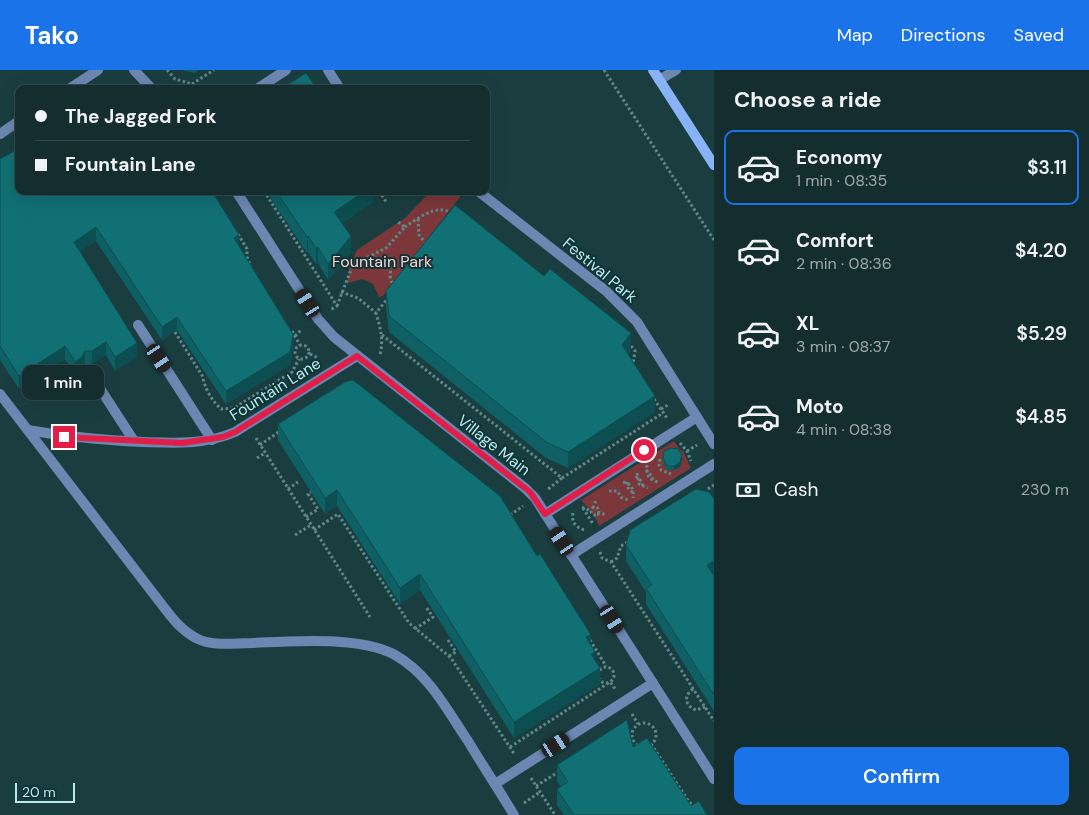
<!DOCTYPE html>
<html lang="en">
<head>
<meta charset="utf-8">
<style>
  :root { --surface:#142e30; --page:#213a3c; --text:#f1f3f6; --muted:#9da8ab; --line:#334a4c; --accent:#1a73e8 }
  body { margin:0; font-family:"DM Sans",sans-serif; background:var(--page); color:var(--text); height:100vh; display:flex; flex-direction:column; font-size:19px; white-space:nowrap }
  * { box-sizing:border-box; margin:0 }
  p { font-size:16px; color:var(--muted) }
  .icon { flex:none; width:28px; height:28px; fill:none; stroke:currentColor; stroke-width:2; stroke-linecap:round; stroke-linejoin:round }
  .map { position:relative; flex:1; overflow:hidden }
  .details { display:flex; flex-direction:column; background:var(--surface); width:375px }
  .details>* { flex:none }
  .top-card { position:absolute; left:15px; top:15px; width:475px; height:110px; border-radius:10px; box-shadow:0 5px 20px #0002,0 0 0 1px var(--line); display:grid; align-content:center; height:110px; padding:0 20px; background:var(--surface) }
  .scale { position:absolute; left:15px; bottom:12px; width:60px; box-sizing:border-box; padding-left:5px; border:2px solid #b9ebee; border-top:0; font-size:14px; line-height:18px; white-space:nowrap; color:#b9ebee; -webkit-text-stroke:4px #0f3436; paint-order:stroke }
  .end { position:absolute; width:22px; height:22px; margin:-11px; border:6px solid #e11d48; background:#fff; box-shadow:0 0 0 2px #fff }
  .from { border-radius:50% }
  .bubble { position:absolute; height:35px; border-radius:10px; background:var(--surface); box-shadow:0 5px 20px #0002,0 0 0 1px var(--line); font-size:16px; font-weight:600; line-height:35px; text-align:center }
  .car { position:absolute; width:15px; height:30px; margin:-15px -8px; border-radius:6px; box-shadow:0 0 4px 1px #0007; background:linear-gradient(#222 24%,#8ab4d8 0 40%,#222 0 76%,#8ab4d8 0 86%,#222 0) }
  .top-card b { display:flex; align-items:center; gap:18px; height:48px; font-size:19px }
  .top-card b+b { border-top:1px solid var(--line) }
  .top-card i { width:12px; height:12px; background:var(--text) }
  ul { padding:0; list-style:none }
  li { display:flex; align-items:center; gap:15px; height:75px; margin:0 10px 8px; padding:0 10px; border:2px solid transparent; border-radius:10px }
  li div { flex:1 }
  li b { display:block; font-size:19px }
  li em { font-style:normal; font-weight:600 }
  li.on { border-color:var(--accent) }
  li>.icon { width:45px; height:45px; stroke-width:1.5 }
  h2 { padding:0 20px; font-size:22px; line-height:60px }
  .pay { display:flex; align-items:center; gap:12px; height:55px; padding:0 20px; font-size:19px }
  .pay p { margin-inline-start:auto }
  .button { display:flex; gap:10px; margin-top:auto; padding:10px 20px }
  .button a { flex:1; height:58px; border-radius:10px; background:var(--accent); color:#fff; font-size:20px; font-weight:600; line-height:58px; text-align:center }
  header { display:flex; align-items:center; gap:30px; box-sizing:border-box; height:70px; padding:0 25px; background:var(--accent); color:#fff }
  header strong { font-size:24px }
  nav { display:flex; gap:28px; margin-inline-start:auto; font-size:18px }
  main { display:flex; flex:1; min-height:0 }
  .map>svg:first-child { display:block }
</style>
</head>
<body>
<header>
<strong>Tako</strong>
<nav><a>Map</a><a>Directions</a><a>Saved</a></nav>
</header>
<main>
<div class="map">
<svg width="714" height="745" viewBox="0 0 714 745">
  <rect width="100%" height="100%" fill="#1a3e40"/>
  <g fill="#7c373a">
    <path d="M 431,121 L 456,121 L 460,127 L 383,226 L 379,227 L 373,214 L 362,209 L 348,213 L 349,198 L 357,180 L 405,148 Z"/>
    <path d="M 674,371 L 680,380 L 683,381 L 691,398 L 599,456 C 595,445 589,439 581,430 Z"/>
  </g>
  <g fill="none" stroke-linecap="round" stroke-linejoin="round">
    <g stroke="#5e888a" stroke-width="3" stroke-dasharray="2.5 2.5" stroke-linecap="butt">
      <path d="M 167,0 L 175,9 L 192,14 L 196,19"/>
      <path d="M 604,0 L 714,170"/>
      <path d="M 192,14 L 214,0"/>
      <path d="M 101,16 L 106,19"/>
      <path d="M 264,121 L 337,236 L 330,240"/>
      <path d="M 379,121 L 387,133"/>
      <path d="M 418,149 L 419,165 L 427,175"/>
      <path d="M 405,157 C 417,149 437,133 451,143"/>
      <path d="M 238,164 L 247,179 L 247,187 L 251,197"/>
      <path d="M 391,196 L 390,206 L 393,217"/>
      <path d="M 341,222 L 358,228 L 376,243"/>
      <path d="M 337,236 L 352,197 L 358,192 L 386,178 L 405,157 L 398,152"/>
      <path d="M 292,261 L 300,275"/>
      <path d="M 175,262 L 203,307 C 204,318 213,332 221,339 L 234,338 L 292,302 L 299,289"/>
      <path d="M 382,265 L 562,408 L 547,420"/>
      <path d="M 295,266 L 301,260"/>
      <path d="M 628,272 L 635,281 L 633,294"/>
      <circle cx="302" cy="282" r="7"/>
      <path d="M 310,284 L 318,288"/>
      <path d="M 380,284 C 384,269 380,257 376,243 L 388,228"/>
      <path d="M 654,329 L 667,348"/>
      <path d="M 661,339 L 668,335"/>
      <path d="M 256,368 L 370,547"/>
      <path d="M 680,373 L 687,381 L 691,391"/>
      <path d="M 260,375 L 280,361"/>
      <path d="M 687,381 L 697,375"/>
      <path d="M 257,388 L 265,383"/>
      <path d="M 660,389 L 659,395 L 661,400 L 671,404"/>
      <path d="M 647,395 C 646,405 648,409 658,412"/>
      <path d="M 646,400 L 652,406 L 653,412"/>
      <path d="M 637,403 L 639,414 L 648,418"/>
      <path d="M 636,406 L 642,412 L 643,417"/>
      <path d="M 562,408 L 663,343"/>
      <path d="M 623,412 C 632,414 634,419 633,428"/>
      <path d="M 627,412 L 628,418 L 633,423"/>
      <path d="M 288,419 L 298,412"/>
      <path d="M 708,419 L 714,415"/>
      <path d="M 609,421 L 617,421 L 622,428 L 629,430"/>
      <path d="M 582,437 L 591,441"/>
      <circle cx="595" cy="441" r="4"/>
      <path d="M 583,438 L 593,454"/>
      <path d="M 593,438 L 596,430"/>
      <path d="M 573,443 C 571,452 576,458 585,460"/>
      <path d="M 597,444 L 605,444"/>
      <path d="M 510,445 L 523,436"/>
      <path d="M 306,447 L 318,439 L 308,424 L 311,422"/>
      <path d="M 314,460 L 338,444 L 409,553 L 451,588 L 515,685"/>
      <path d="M 295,465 L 311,455"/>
      <path d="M 600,482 L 602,488 L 611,492 L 714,651"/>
      <path d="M 611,492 L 617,488 L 621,476 L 631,470"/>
      <path d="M 415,559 L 433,547 L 426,537"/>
      <path d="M 448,570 L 456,582 L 449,586"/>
      <path d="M 590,570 L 606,596"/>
      <circle cx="606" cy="605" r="8"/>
      <path d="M 693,619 C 683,626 685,636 696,640 L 705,637"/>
      <path d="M 632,644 L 638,654"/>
      <circle cx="644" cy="665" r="12"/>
      <path d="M 651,674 L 689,732 L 695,737"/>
      <path d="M 510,677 L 610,612 L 616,620"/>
      <path d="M 531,708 L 555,745"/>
      <path d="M 536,716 L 560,701"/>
      <path d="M 524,733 L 540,722"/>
    </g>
    <g stroke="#6c87b2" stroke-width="10">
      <path d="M 659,10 L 676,0"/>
      <path d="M 138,255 L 212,370"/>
      <path d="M 88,300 L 134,371"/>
    </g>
    <g stroke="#6c87b2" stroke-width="10">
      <path d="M 134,0 L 152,19"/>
      <path d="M 328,0 L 340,19"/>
      <path d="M 69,19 L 98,0"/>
      <path d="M 257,19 L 286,0"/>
      <path d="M 0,64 L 19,51"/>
      <path d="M 236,121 L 318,249 L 334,267 L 525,418 L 535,428 L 714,709"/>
      <path d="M 478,121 L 606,221 L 637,252 L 714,374"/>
      <path d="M 0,324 L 159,531 C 170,545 180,560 196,568 C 212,577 235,573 252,573 C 292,571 360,566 395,585 C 429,604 447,640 468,671 C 483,696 499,720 514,745"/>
      <path d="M 28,360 C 67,367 104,370 143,372 C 175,373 205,375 235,362 L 357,286"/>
      <path d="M 545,444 L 697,347"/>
      <path d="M 571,485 L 714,394"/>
      <path d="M 495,714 L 653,613"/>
    </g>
    <path stroke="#89b3f7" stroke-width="10" d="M 653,0 L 714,95"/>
  </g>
  <g fill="#0f6064">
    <path d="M 183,0 L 199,0 L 194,3 Z"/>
    <path d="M 0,89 L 239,176 L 293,277 L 290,295 L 226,334 L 177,260 L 162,270 L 96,171 L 80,181 L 137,287 L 115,301 L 106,285 L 92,294 L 85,294 L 81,301 L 75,305 L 65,289 L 19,319 L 0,290 Z"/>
    <path d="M 266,121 L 373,121 L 373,132 L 342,153 L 351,182 L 328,210 L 318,193 L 316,194 L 308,182 L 307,183 Z"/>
    <path d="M 544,206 L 631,279 L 628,284 L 655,342 L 568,398 L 546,388 L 389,262 L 386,237 L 386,221 Z"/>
    <path d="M 278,354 L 591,575 L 595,591 L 600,614 L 514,668 L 420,520 L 400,534 L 337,436 L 325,444 L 278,370 Z"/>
    <path d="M 663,388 L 682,390 L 680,397 L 674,400 L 667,400 L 663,393 Z"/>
    <path d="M 714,429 L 714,641 L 646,534 L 646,522 L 626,491 L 626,475 Z"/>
    <path d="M 633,677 L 691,736 L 707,745 L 564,745 L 557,735 L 557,719 L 561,717 L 557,711 L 557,695 Z"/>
  </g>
  <g fill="#0c4e51">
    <path d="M 365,121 L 373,121 L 373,132 L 334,158 L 334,142 Z"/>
    <path d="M 96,157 L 96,171 L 74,185 L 74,172 Z"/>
    <path d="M 239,165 L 239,178 L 234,168 Z"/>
    <path d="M 308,166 L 308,182 L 307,183 L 307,167 Z"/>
    <path d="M 351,166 L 351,182 L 328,210 L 328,194 Z"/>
    <path d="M 318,177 L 318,193 L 316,194 L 316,178 Z"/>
    <path d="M 177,247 L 177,260 L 162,270 L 162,257 Z"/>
    <path d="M 631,263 L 631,279 L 622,291 L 622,275 Z"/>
    <path d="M 293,264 L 293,277 L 290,295 L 226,334 L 226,321 Z"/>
    <path d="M 106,272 L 106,285 L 92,294 L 92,281 Z"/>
    <path d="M 137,273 L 137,287 L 115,301 L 115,287 Z"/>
    <path d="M 65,276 L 65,289 L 19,319 L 19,306 Z"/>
    <path d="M 85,281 L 85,294 L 81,301 L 75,305 L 75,292 Z"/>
    <path d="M 655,326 L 655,342 L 568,398 L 568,382 Z"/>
    <path d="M 682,385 L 682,390 L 680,397 L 674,400 L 674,396 Z"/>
    <path d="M 337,420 L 337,436 L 325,444 L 325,428 Z"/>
    <path d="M 714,491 L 714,506 L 707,495 Z"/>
    <path d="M 420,504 L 420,520 L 400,534 L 400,518 Z"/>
    <path d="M 591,565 L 591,581 L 586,567 Z"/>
    <path d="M 595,582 L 595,597 L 591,584 Z"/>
    <path d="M 600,598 L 600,614 L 514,668 L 514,652 Z"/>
  </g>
  <g fill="#117074" stroke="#0c4e51">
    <path d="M 306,3 L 317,19 L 281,19 Z"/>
    <path d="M 19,78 L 19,121 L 212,121 L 239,165 L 234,168 L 293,264 L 290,282 L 226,321 L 177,247 L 162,257 L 96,157 L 74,172 L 137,273 L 115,287 L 106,272 L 92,281 L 85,281 L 81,288 L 75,292 L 65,276 L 19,306 L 0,276 L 0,89 Z"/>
    <path d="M 276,121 L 365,121 L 334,142 L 351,166 L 328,194 L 318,177 L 316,178 L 308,166 L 307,167 Z"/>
    <path d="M 455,135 L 544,206 L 550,199 L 631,263 L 622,275 L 655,326 L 568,382 L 546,372 L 389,246 L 386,221 Z"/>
    <path d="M 353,310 L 500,426 L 537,486 L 540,484 L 591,565 L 586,567 L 595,582 L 591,584 L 600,598 L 514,652 L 420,504 L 400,518 L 337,420 L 325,428 L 278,354 L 345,312 Z"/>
    <path d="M 671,378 L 678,379 L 682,385 L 680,392 L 674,396 L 667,396 L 663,388 L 664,381 Z"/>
    <path d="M 696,419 L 709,422 L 714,429 L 714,491 L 707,495 L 714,506 L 714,625 L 646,518 L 652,515 L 626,475 L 630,460 Z"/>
    <path d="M 627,650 L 633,677 L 647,668 L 691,736 L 699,731 L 707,745 L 574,745 L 557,719 L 568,712 L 557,695 Z"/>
  </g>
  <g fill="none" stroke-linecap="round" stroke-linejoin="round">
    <path stroke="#e11d48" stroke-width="6" d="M 64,367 L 182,373 L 223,367 L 235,362 L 357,286 L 530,422 L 545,444 L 644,380"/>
  </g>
  <g text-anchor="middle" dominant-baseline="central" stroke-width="4" stroke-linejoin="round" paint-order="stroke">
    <g font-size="16" fill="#fed0cf" stroke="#0f3436">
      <text x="382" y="191">Fountain Park</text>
    </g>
    <g font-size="16" fill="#b9ebee" stroke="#0f3436">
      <text transform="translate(600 200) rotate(40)">Festival Park</text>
      <text transform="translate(275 319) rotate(-32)">Fountain Lane</text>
      <text transform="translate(494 375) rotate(38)">Village Main</text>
    </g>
  </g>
</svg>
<div class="scale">20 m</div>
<i class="end from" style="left:644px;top:380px"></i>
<i class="end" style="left:64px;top:367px"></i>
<div class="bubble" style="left:22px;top:295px;width:82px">1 min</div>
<i class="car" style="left:308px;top:233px;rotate:328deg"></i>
<i class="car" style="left:159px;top:288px;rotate:147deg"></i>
<i class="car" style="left:562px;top:471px;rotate:327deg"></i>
<i class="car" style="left:612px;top:549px;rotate:148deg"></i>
<i class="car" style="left:556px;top:675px;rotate:57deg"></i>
<div class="top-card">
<b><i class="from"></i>The Jagged Fork</b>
<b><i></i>Fountain Lane</b>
</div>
</div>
<section class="details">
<h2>Choose a ride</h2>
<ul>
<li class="on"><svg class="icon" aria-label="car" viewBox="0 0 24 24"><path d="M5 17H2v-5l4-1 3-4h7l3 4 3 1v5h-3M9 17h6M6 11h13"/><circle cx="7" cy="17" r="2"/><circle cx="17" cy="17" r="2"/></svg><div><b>Economy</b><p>1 min · 08:35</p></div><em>$3.11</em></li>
<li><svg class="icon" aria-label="car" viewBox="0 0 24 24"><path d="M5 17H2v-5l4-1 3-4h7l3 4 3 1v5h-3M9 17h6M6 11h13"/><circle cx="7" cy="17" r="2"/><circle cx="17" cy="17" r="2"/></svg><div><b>Comfort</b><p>2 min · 08:36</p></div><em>$4.20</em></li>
<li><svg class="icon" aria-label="car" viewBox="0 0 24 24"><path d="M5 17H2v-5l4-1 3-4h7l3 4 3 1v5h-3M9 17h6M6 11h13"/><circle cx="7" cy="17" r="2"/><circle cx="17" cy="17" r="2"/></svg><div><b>XL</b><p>3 min · 08:37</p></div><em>$5.29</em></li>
<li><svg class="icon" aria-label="car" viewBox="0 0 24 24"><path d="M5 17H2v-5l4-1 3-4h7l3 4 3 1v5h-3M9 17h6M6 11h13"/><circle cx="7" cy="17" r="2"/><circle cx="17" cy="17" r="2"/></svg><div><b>Moto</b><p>4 min · 08:38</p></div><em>$4.85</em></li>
</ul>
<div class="pay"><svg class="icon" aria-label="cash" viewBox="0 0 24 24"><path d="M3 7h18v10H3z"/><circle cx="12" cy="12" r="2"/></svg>Cash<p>230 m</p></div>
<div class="button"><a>Confirm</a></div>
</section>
</main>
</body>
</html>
